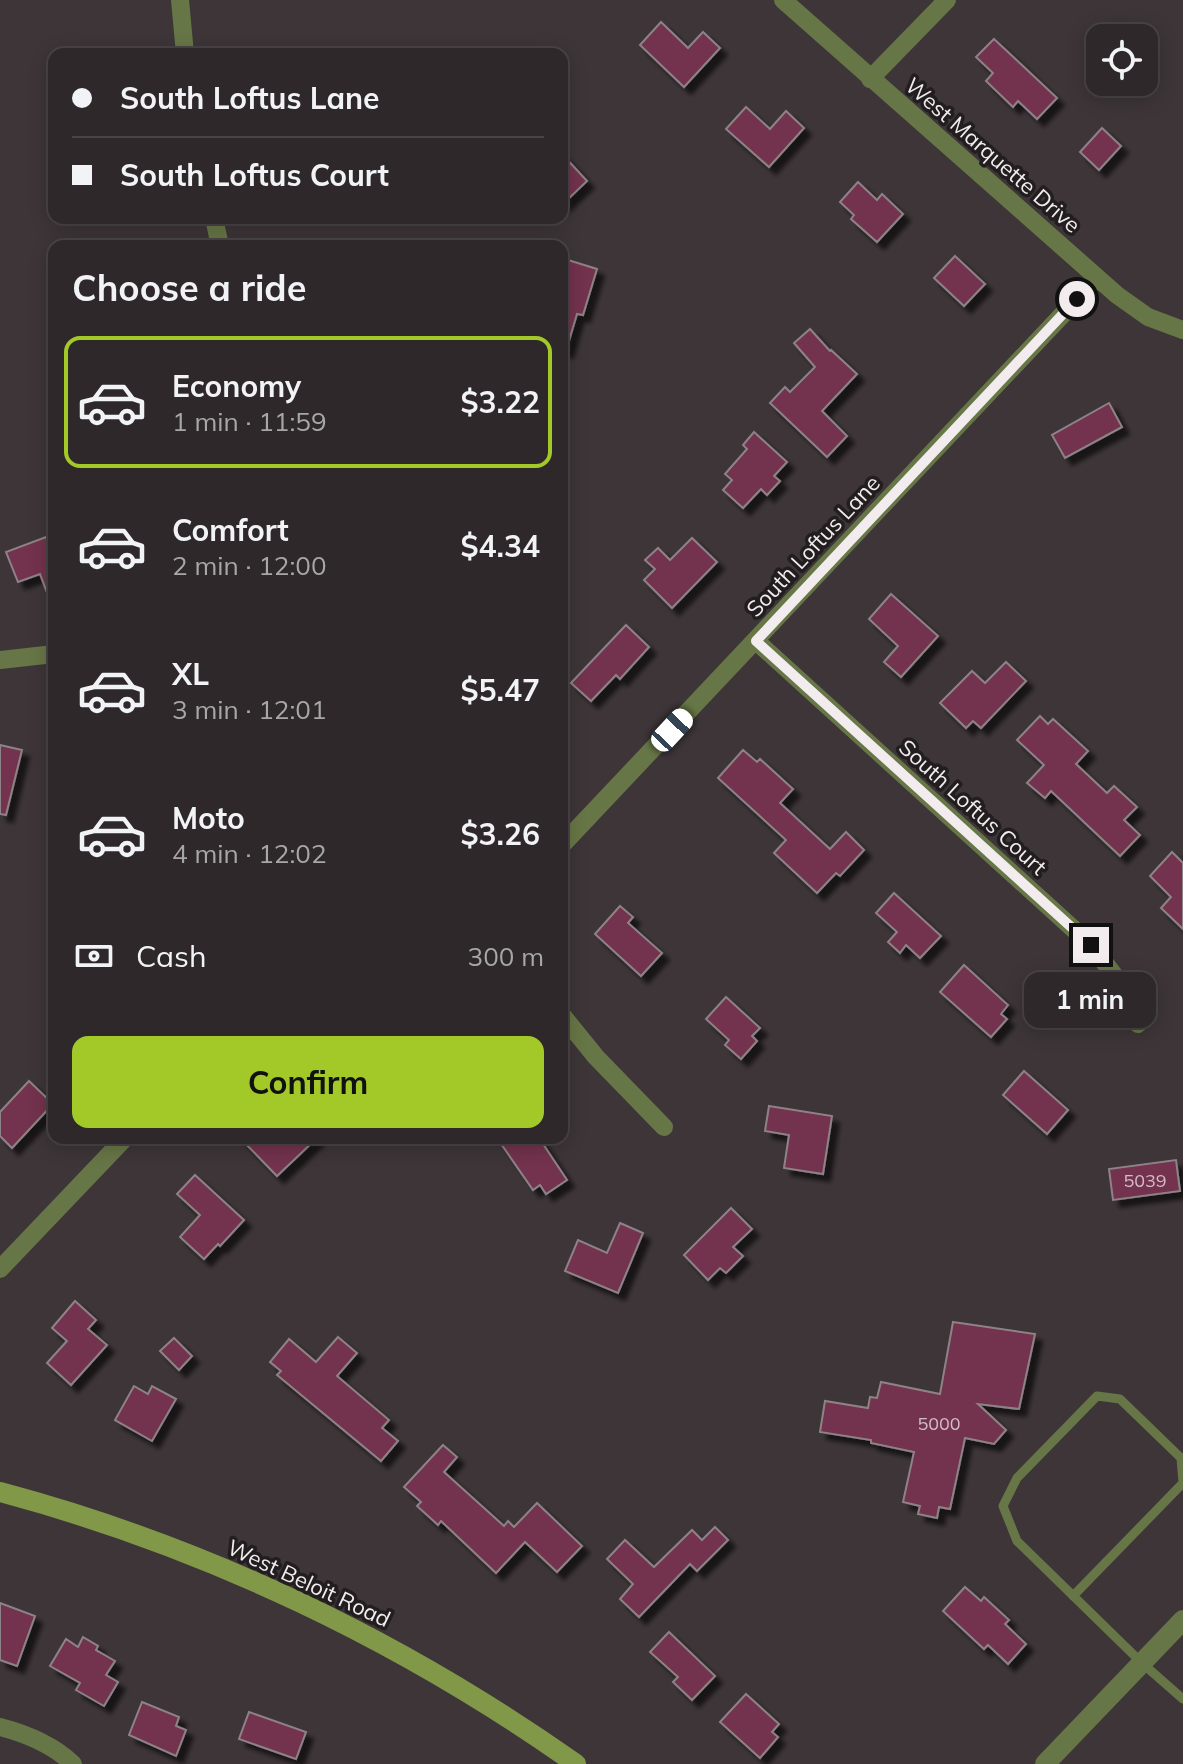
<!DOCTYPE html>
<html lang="en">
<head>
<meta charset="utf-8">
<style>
  :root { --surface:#2e282a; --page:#3a3436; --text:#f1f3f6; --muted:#a7a6a8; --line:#494447; --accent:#a2c928 }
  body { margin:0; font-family:Mulish,sans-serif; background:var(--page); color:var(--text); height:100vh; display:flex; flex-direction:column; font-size:30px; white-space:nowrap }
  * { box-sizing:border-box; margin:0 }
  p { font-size:26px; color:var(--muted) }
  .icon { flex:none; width:44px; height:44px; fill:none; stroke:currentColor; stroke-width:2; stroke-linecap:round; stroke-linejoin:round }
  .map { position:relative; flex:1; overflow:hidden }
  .details { position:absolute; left:48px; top:240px; width:520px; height:904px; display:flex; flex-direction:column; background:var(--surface); border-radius:16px; box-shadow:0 4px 20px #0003,0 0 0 2px var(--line) }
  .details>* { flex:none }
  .top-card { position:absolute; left:48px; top:48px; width:520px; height:176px; border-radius:16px; box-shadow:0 4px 20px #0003,0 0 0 2px var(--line); display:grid; align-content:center; height:176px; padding:0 24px; background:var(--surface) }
  .buttons { position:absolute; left:1086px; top:24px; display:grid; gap:16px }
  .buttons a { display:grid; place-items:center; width:72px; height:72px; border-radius:16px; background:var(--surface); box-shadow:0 4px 20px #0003,0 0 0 2px var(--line); font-size:40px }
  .end { position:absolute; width:36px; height:36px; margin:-18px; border:10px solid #f2ecee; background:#111; box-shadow:0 0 0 4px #111 }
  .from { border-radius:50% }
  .bubble { position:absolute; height:56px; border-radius:16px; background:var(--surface); box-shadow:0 4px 20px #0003,0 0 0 2px var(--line); font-size:26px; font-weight:700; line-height:56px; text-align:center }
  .car { position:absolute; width:24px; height:48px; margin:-24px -12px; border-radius:10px; box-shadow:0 0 6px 2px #0007; background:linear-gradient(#fff 24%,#345 0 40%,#fff 0 76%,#345 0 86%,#fff 0) }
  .top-card b { display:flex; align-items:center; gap:28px; height:76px; font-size:30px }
  .top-card b+b { border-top:2px solid var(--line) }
  .top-card i { width:20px; height:20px; background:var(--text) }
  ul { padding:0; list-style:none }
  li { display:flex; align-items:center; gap:24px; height:132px; margin:0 16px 12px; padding:0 8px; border:4px solid transparent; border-radius:16px }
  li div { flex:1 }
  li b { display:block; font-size:30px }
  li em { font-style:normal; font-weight:700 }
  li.active { border-color:var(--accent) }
  li>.icon { width:72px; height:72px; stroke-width:1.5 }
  h2 { padding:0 24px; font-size:36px; line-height:96px }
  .pay { display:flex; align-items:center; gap:20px; height:88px; padding:0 24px; font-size:30px }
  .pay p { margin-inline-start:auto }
  .action { display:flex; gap:16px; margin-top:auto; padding:16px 24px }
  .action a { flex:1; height:92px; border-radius:16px; background:var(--accent); color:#111; font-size:32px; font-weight:700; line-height:92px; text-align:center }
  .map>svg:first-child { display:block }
</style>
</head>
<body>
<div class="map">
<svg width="1183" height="1764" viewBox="0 0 1183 1764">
  <defs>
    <filter id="shadow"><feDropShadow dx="7" dy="7" stdDeviation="2" flood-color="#0009"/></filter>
  </defs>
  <rect width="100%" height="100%" fill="#3d3538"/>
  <g fill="#73304e" stroke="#8d8386" stroke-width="2" filter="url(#shadow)">
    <path d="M 661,22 L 688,48 L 703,32 L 720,48 L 684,87 L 640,45 Z"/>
    <path d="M 994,39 L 1057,98 L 1037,119 L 1018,101 L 1013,107 L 986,81 L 993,73 L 976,57 Z"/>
    <path d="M 746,107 L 770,129 L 786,111 L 804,128 L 769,167 L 726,129 Z"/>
    <path d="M 1102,128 L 1121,146 L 1099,170 L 1080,152 Z"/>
    <path d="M 562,154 L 587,181 L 562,205 Z"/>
    <path d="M 858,182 L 877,200 L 882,194 L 903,214 L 877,242 L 851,219 L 854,215 L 840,202 Z"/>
    <path d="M 955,256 L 985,284 L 964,306 L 934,278 Z"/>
    <path d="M 568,260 L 597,269 L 583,315 L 577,314 L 566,351 L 562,350 L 562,280 Z"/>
    <path d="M 810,329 L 830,351 L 831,350 L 857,374 L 822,411 L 847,436 L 827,457 L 770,403 L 785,387 L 790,392 L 815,367 L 794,343 Z"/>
    <path d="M 1109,403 L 1122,427 L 1065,458 L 1052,435 Z"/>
    <path d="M 754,432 L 787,462 L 774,476 L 780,481 L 767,495 L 761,489 L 743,508 L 723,490 L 732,480 L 725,474 L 747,449 L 743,445 Z"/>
    <path d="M 46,537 L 54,557 L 52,606 L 40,574 L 18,582 L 6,552 Z"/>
    <path d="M 692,538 L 717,562 L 672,608 L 644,580 L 655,569 L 645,560 L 658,548 L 670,560 Z"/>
    <path d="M 891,594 L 938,636 L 901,677 L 884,662 L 898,646 L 869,619 Z"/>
    <path d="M 626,625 L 649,647 L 620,679 L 616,675 L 591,701 L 571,683 Z"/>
    <path d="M 1006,662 L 1026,681 L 981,728 L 973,721 L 966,728 L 940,703 L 972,671 L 985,683 Z"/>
    <path d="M 1040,716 L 1048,724 L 1053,719 L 1088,751 L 1076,764 L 1107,793 L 1114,786 L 1137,807 L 1124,820 L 1140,835 L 1120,856 L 1051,791 L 1045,798 L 1027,783 L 1044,765 L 1017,740 Z"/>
    <path d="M 0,745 L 22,750 L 6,815 L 0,814 Z"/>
    <path d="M 743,750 L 757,762 L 760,759 L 793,789 L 780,803 L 830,849 L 846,832 L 864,850 L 840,876 L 836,873 L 817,893 L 774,853 L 786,840 L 718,778 Z"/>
    <path d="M 1172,852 L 1183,863 L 1183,929 L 1161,908 L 1171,897 L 1150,876 Z"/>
    <path d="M 894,893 L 941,936 L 920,958 L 906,945 L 900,953 L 888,942 L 897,932 L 876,913 Z"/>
    <path d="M 620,906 L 633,917 L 628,923 L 662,953 L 641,976 L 595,934 Z"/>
    <path d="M 964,965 L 1008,1005 L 1001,1014 L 1007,1019 L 991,1037 L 940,992 Z"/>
    <path d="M 726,997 L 760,1028 L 752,1036 L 757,1041 L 741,1059 L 725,1045 L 729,1040 L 706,1019 Z"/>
    <path d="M 1024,1071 L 1068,1110 L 1047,1134 L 1003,1095 Z"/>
    <path d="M 29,1081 L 53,1104 L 12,1148 L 0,1136 L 0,1112 Z"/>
    <path d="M 769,1106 L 832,1116 L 823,1174 L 784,1168 L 789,1135 L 765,1131 Z"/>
    <path d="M 240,1138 L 317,1138 L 277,1176 Z"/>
    <path d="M 497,1138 L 539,1138 L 567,1180 L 546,1194 L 540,1185 L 533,1190 Z"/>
    <path d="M 1176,1160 L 1180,1191 L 1113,1200 L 1109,1169 Z"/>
    <path d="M 195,1175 L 244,1220 L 220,1246 L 218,1244 L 204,1259 L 180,1237 L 200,1215 L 177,1194 Z"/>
    <path d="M 731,1208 L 752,1229 L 733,1247 L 743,1256 L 726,1273 L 720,1268 L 708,1280 L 684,1255 Z"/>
    <path d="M 620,1223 L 643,1233 L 618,1293 L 565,1271 L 578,1240 L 607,1253 Z"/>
    <path d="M 75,1301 L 96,1320 L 88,1329 L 107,1345 L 71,1385 L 47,1363 L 67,1341 L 52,1328 Z"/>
    <path d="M 953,1322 L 1035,1334 L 1019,1409 L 978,1404 L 1006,1430 L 994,1444 L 965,1438 L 950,1509 L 939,1507 L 937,1518 L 918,1514 L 920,1506 L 903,1502 L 914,1452 L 871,1443 L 871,1440 L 820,1432 L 825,1401 L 868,1408 L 870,1397 L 877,1398 L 881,1382 L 940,1394 Z"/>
    <path d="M 338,1337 L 357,1353 L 337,1376 L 389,1420 L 382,1428 L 398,1441 L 381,1461 L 277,1375 L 281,1371 L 270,1362 L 289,1339 L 316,1362 Z"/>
    <path d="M 174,1338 L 192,1356 L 179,1370 L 160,1351 Z"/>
    <path d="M 134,1386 L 148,1394 L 152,1386 L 176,1399 L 152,1441 L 115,1420 Z"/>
    <path d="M 443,1445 L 457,1457 L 444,1472 L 504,1526 L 508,1521 L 514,1527 L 537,1503 L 582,1546 L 557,1572 L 525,1542 L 496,1573 L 441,1521 L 438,1525 L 417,1506 L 421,1502 L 404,1487 Z"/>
    <path d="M 715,1527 L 728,1540 L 697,1571 L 690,1564 L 639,1617 L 620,1599 L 633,1584 L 607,1559 L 625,1540 L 654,1567 L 692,1530 L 702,1540 Z"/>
    <path d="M 965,1587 L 981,1601 L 984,1597 L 1009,1620 L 1005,1624 L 1026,1644 L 1008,1664 L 988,1645 L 984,1649 L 943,1611 Z"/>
    <path d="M 0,1603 L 35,1616 L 17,1666 L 0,1660 Z"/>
    <path d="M 669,1632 L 715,1676 L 692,1700 L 673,1682 L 678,1677 L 650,1652 Z"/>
    <path d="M 83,1637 L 98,1646 L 96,1650 L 115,1661 L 106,1675 L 118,1682 L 104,1706 L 76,1690 L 80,1683 L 50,1666 L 66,1639 L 78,1647 Z"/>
    <path d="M 746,1694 L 779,1724 L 772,1732 L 778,1737 L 760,1758 L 720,1722 Z"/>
    <path d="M 142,1702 L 179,1717 L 176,1726 L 186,1730 L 176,1756 L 129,1735 Z"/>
    <path d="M 249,1712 L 306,1732 L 296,1759 L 239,1739 Z"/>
  </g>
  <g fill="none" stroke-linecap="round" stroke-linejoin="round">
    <path stroke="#677646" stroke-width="9" d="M 1073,1596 L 1183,1483 L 1181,1458 L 1120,1399 L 1097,1396 L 1017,1478 L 1003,1506 L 1017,1541 L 1142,1663 L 1183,1699"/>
    <g stroke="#677646" stroke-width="18">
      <path d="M 180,0 L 185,54"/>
      <path d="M 783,0 L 1117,295 L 1148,317 L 1183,330"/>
      <path d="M 870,79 L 947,0"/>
      <path d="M 214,218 L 220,246"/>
      <path d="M 756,641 L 1091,945 L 1124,988 L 1138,1024"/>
      <path d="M 0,660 L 54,654"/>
      <path d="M 562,845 L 1097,278"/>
      <path d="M 562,1015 L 596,1057 L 664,1127"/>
      <path d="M 0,1269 L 125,1138"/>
      <path d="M 0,1727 C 27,1734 52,1744 73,1764"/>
    </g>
    <path stroke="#677646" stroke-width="20" d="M 1045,1764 L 1183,1620"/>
    <path stroke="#819849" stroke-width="20" d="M 0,1492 C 206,1547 402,1641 576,1764"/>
  </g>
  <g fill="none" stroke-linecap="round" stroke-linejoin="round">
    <path stroke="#f2ecee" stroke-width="10" d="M 1077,299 L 756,641 L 1091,945"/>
  </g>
  <g text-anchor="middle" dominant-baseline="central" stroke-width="7" stroke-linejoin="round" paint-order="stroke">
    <g font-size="18" fill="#d2bdc6">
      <text x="1145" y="1180">5039</text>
      <text x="939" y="1423">5000</text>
    </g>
    <g font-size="22" fill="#f2ecee" stroke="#221e1f">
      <text transform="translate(993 155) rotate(41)">West Marquette Drive</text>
      <text transform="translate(813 546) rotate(-47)">South Loftus Lane</text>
      <text transform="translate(973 807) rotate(42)">South Loftus Court</text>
      <text transform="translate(309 1583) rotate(25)">West Beloit Road</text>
    </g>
  </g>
</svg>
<div class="buttons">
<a><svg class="icon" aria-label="locate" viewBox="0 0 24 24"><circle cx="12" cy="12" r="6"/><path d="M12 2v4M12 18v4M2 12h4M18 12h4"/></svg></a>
</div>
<i class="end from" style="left:1077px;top:299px"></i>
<i class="end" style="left:1091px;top:945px"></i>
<div class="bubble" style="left:1024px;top:972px;width:132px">1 min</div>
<i class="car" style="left:672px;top:730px;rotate:43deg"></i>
<div class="top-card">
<b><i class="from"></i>South Loftus Lane</b>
<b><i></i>South Loftus Court</b>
</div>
<section class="details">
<h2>Choose a ride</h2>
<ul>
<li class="active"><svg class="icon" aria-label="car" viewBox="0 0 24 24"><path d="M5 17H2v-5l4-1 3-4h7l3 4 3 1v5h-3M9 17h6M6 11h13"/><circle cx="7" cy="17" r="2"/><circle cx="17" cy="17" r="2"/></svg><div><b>Economy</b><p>1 min · 11:59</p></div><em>$3.22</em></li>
<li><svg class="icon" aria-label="car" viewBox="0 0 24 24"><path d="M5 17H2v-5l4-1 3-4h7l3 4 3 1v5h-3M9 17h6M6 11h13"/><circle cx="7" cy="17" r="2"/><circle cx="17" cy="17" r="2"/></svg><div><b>Comfort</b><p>2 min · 12:00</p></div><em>$4.34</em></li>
<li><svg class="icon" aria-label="car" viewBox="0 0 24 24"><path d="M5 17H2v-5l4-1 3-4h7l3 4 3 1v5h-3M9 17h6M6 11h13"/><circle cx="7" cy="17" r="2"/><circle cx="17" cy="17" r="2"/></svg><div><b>XL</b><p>3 min · 12:01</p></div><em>$5.47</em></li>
<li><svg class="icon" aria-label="car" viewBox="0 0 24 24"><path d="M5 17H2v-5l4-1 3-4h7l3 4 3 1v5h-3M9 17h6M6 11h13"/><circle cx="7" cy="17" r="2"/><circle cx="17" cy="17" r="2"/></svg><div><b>Moto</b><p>4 min · 12:02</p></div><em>$3.26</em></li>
</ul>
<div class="pay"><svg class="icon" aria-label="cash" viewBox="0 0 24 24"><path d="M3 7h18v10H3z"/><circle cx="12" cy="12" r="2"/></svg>Cash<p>300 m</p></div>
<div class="action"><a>Confirm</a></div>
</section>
</div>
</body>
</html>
